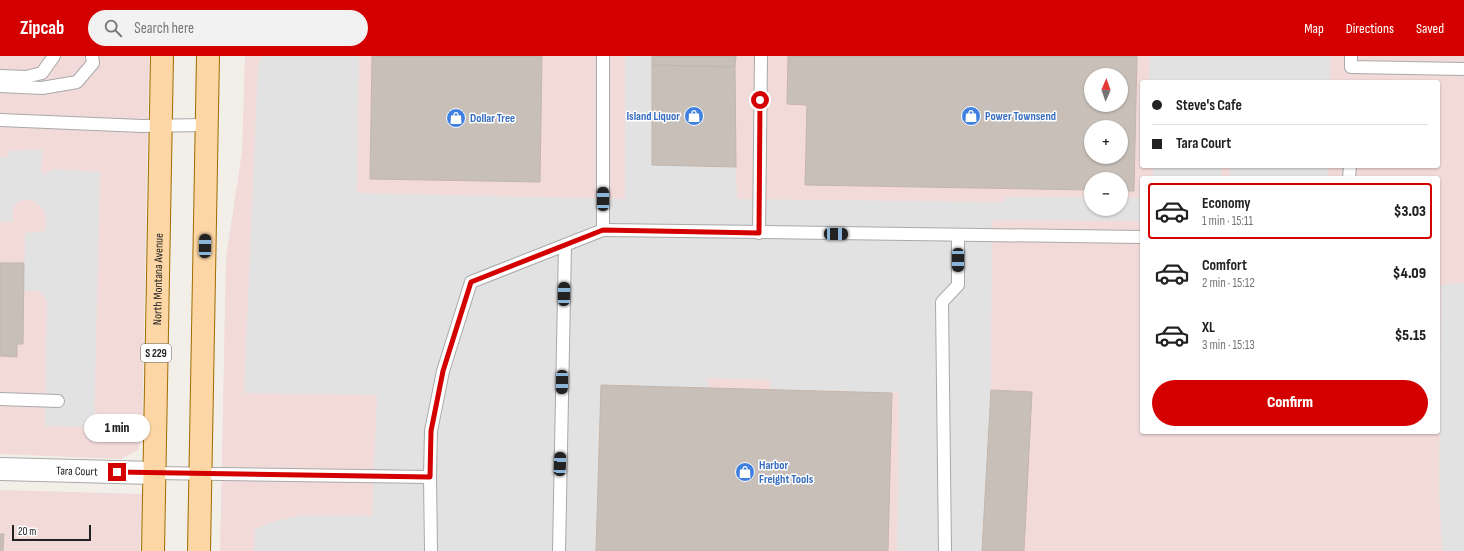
<!DOCTYPE html>
<html lang="en">
<head>
<meta charset="utf-8">
<style>
  :root { --surface:#fff; --page:#f2f2f2; --text:#222; --muted:#767676; --line:#e0e0e0; --accent:#d40000 }
  body { margin:0; font-family:"Sofia Sans Condensed",sans-serif; background:var(--page); color:var(--text); height:100vh; display:flex; flex-direction:column; font-size:15px; white-space:nowrap }
  * { box-sizing:border-box; margin:0 }
  p { font-size:13px; color:var(--muted) }
  .icon { flex:none; width:22px; height:22px; fill:none; stroke:currentColor; stroke-width:2; stroke-linecap:round; stroke-linejoin:round }
  .map { position:relative; flex:1; overflow:hidden }
  .panel { position:absolute; left:1140px; top:120px; width:300px; height:258px; display:flex; flex-direction:column; background:var(--surface); border-radius:4px; box-shadow:0 1px 3px #0004 }
  .panel>* { flex:none }
  .banner { position:absolute; left:1140px; top:24px; width:300px; height:88px; border-radius:4px; box-shadow:0 1px 3px #0004; display:grid; align-content:center; height:88px; padding:0 12px; background:var(--surface) }
  .needle { width:26px; rotate:2deg }
  .buttons { position:absolute; left:1084px; top:12px; display:grid; gap:8px }
  .buttons a { display:grid; place-items:center; width:44px; height:44px; border-radius:50%; background:var(--surface); box-shadow:0 1px 3px #0004; font-size:20px }
  .scale { position:absolute; left:12px; bottom:10px; width:79px; box-sizing:border-box; padding-left:4px; border:2px solid #222; border-top:0; font-size:11px; line-height:14px; white-space:nowrap; color:#222; -webkit-text-stroke:3px #fff; paint-order:stroke }
  .end { position:absolute; width:18px; height:18px; margin:-9px; border:5px solid #d40000; background:#fff; box-shadow:0 0 0 2px #fff }
  .from { border-radius:50% }
  .bubble { position:absolute; height:28px; border-radius:14px; background:var(--surface); box-shadow:0 1px 3px #0004; font-size:13px; font-weight:800; line-height:28px; text-align:center }
  .car { position:absolute; width:12px; height:24px; margin:-12px -6px; border-radius:5px; box-shadow:0 0 3px 1px #0007; background:linear-gradient(#222 24%,#8ab4d8 0 40%,#222 0 76%,#8ab4d8 0 86%,#222 0) }
  .banner b { display:flex; align-items:center; gap:14px; height:38px; font-size:15px }
  .banner b+b { border-top:1px solid var(--line) }
  .banner i { width:10px; height:10px; background:var(--text) }
  ul { padding:7px 0 0; list-style:none }
  li { display:flex; align-items:center; gap:12px; height:56px; margin:0 8px 6px; padding:0 4px; border:2px solid transparent; border-radius:4px }
  li div { flex:1 }
  li b { display:block; font-size:15px }
  li em { font-style:normal; font-weight:800 }
  li.selected { border-color:var(--accent) }
  li>.icon { width:36px; height:36px; stroke-width:1.5 }
  .primary-button { display:flex; gap:8px; margin-top:auto; padding:8px 12px }
  .primary-button a { flex:1; height:46px; border-radius:24px; background:var(--accent); color:#fff; font-size:16px; font-weight:800; line-height:46px; text-align:center }
  header { display:flex; align-items:center; gap:24px; box-sizing:border-box; height:56px; padding:0 20px; background:var(--accent); color:#fff }
  header strong { font-size:19px }
  nav { display:flex; gap:22px; margin-inline-start:auto; font-size:14px }
  .search { width:280px; height:36px; background:var(--page); display:flex; align-items:center; gap:10px; box-sizing:border-box; padding:0 14px; border-radius:22px; color:var(--muted); font-size:15px }
  .map>svg:first-child { display:block }
</style>
</head>
<body>
<header>
<strong>Zipcab</strong>
<div class="search"><svg class="icon" aria-label="search" viewBox="0 0 24 24"><circle cx="10" cy="10" r="6"/><path d="M15 15l6 6"/></svg>Search here</div>
<nav><a>Map</a><a>Directions</a><a>Saved</a></nav>
</header>
<div class="map">
<svg width="1464" height="495" viewBox="0 0 1464 495">
  <rect width="100%" height="100%" fill="#f2efe9"/>
  <g fill="#f2dad9" fill-rule="evenodd">
    <path d="M 0,0 L 149,0 L 142,380 L 138,394 L 121,403 L 0,398 Z"/>
    <path d="M 245,0 L 1464,0 L 1464,495 L 220,495 L 226,201 L 242,96 ZM 1091,19 L 1121,19 L 1121,49 L 1091,49 ZM 1142,26 L 1438,26 L 1438,110 L 1142,110 ZM 1091,71 L 1121,71 L 1121,101 L 1091,101 ZM 1142,122 L 1438,122 L 1438,376 L 1142,376 ZM 1091,123 L 1121,123 L 1121,153 L 1091,153 Z"/>
    <path d="M 0,434 L 142,438 L 140,495 L 0,495 Z"/>
  </g>
  <g fill="#e2e2e2">
    <path d="M 262,0 L 359,0 L 357,137 L 625,143 L 625,0 L 652,0 L 652,109 L 736,111 L 737,143 L 1004,146 L 1004,141 L 1091,141 L 1091,153 L 1121,153 L 1121,141 L 1142,142 L 1142,165 L 992,164 L 991,334 L 992,495 L 897,495 L 899,337 L 770,333 L 771,324 L 708,322 L 708,332 L 601,329 L 596,495 L 254,495 L 255,473 L 276,465 L 298,460 L 372,460 L 377,339 L 244,337 L 258,10 Z"/>
    <path d="M 1150,0 L 1330,0 L 1330,26 L 1149,26 Z"/>
    <path d="M 42,94 L 41,115 L 45,118 L 54,113 L 100,116 L 94,371 L 45,370 L 47,244 L 40,235 L 24,235 L 25,177 L 45,175 L 46,163 L 43,152 L 32,144 L 22,144 L 16,147 L 13,153 L 13,166 L 0,166 L 0,101 L 7,101 L 8,95 Z"/>
    <rect x="1153" y="110" width="68" height="12"/>
    <rect x="1230" y="110" width="98" height="12"/>
    <path d="M 1464,227 L 1464,495 L 1442,495 L 1439,435 L 1441,229 Z"/>
  </g>
  <g fill="#c7bfb8" stroke="#c4b6ab" fill-rule="evenodd">
    <path d="M 372,0 L 542,0 L 540,126 L 370,123 Z"/>
    <path d="M 652,0 L 736,0 L 735,11 L 652,9 Z"/>
    <path d="M 788,0 L 1137,0 L 1134,135 L 1121,135 L 1121,123 L 1091,123 L 1091,134 L 805,129 L 807,49 L 787,48 ZM 1091,19 L 1121,19 L 1121,49 L 1091,49 ZM 1091,71 L 1121,71 L 1121,101 L 1091,101 Z"/>
    <path d="M 652,9 L 735,11 L 736,111 L 652,109 Z"/>
    <path d="M 0,207 L 24,207 L 23,288 L 17,288 L 17,301 L 0,300 Z"/>
    <path d="M 601,329 L 892,337 L 888,495 L 596,495 Z"/>
    <path d="M 991,334 L 1032,336 L 1024,495 L 982,495 Z"/>
    <path d="M 0,478 L 4,478 L 3,495 L 0,495 Z"/>
  </g>
  <g fill="none" stroke-linecap="round" stroke-linejoin="round">
    <g stroke="#a9a9a9" stroke-width="14">
      <g id="lane">
        <path d="M 1351,0 L 1351,11 L 1464,13"/>
        <path d="M 0,20 L 26,21 L 42,17 L 54,0"/>
        <path d="M 0,30 L 42,32 L 77,26 L 93,7 L 92,0"/>
        <path d="M 0,64 L 142,70 L 206,69"/>
        <path d="M 1349,122 L 1350,110"/>
        <path d="M 603,174 L 1142,181"/>
        <path d="M 759,177 L 761,0"/>
        <path d="M 0,343 L 58,345"/>
        <path d="M 154,417 L 430,421 L 431,375 L 443,315 L 471,226 L 603,174 L 603,0"/>
        <path d="M 430,421 L 431,495"/>
        <path d="M 559,495 L 565,189"/>
        <path d="M 945,495 L 942,246 L 958,229 L 958,180"/>
      </g>
    </g>
    <g stroke="#a9a9a9" stroke-width="24">
      <g id="street">
        <path id="s1" d="M 0,413 L 154,417"/>
      </g>
    </g>
    <g stroke="#a06b00" stroke-width="24">
      <g id="primary">
        <path id="s2" d="M 153,495 L 162,0"/>
        <path d="M 199,495 L 208,0"/>
      </g>
    </g>
    <use href="#lane" stroke="#fff" stroke-width="12"/>
    <use href="#street" stroke="#fff" stroke-width="22"/>
    <use href="#primary" stroke="#fcd6a4" stroke-width="22"/>
  </g>
  <g fill="none" stroke-linecap="round" stroke-linejoin="round">
    <path stroke="#d40000" stroke-width="5" d="M 117,416 L 430,421 L 431,375 L 443,315 L 471,226 L 603,174 L 759,177 L 760,44"/>
  </g>
  <defs>
    <g id="shop-disc" transform="scale(1)"><circle r="9.5" fill="#3f7fe0" stroke="#fff"/><path d="M-5-2.5h2.3a2.7 3.5 0 0 1 5.4 0H5L5.5 6h-11ZM-1.5-2.5h3a1.5 2.3 0 0 0-3 0Z" fill="#fff"/></g>
  </defs>
  <g fill-rule="evenodd">
    <use href="#shop-disc" x="694" y="60"/>
    <use href="#shop-disc" x="971" y="60"/>
    <use href="#shop-disc" x="456" y="62"/>
    <use href="#shop-disc" x="745" y="416"/>
  </g>
  <g text-anchor="middle" dominant-baseline="central" stroke-width="3" stroke-linejoin="round" paint-order="stroke">
    <rect fill="#fff" stroke="#646464" stroke-width="1" x="141" y="288" width="30" height="18" rx="3"/>
    <g font-size="11" font-weight="bold" fill="#222">
      <text x="156" y="297">S 229</text>
    </g>
    <g font-size="12" font-weight="bold" fill="#366cbe" stroke="#fff" text-anchor="start">
      <text x="680" y="60" text-anchor="end">Island Liquor</text>
      <text x="985" y="60">Power Townsend</text>
      <text x="470" y="62">Dollar Tree</text>
      <text x="759" y="409">Harbor<tspan x="759" dy="14">Freight Tools</tspan></text>
    </g>
    <g font-size="12" fill="#222" stroke="#fff">
      <text stroke="none"><textPath href="#s2" startOffset="272">North Montana Avenue</textPath></text>
      <text stroke="none"><textPath href="#s1" startOffset="77">Tara Court</textPath></text>
    </g>
  </g>
</svg>
<div class="buttons">
<a><svg class="needle" viewBox="-14 -14 28 28"><path d="M0-13l5 13h-10z" fill="#e53935"/><path d="M0 13l5-13h-10z" fill="#767676"/></svg></a>
<a>+</a>
<a>−</a>
</div>
<div class="scale">20 m</div>
<i class="end from" style="left:760px;top:44px"></i>
<i class="end" style="left:117px;top:416px"></i>
<div class="bubble" style="left:84px;top:358px;width:66px">1 min</div>
<i class="car" style="left:603px;top:143px;rotate:0deg"></i>
<i class="car" style="left:836px;top:178px;rotate:91deg"></i>
<i class="car" style="left:205px;top:190px;rotate:1deg"></i>
<i class="car" style="left:958px;top:204px;rotate:180deg"></i>
<i class="car" style="left:564px;top:238px;rotate:1deg"></i>
<i class="car" style="left:562px;top:326px;rotate:181deg"></i>
<i class="car" style="left:560px;top:408px;rotate:2deg"></i>
<div class="banner">
<b><i class="from"></i>Steve's Cafe</b>
<b><i></i>Tara Court</b>
</div>
<section class="panel">
<ul>
<li class="selected"><svg class="icon" aria-label="car" viewBox="0 0 24 24"><path d="M5 17H2v-5l4-1 3-4h7l3 4 3 1v5h-3M9 17h6M6 11h13"/><circle cx="7" cy="17" r="2"/><circle cx="17" cy="17" r="2"/></svg><div><b>Economy</b><p>1 min · 15:11</p></div><em>$3.03</em></li>
<li><svg class="icon" aria-label="car" viewBox="0 0 24 24"><path d="M5 17H2v-5l4-1 3-4h7l3 4 3 1v5h-3M9 17h6M6 11h13"/><circle cx="7" cy="17" r="2"/><circle cx="17" cy="17" r="2"/></svg><div><b>Comfort</b><p>2 min · 15:12</p></div><em>$4.09</em></li>
<li><svg class="icon" aria-label="car" viewBox="0 0 24 24"><path d="M5 17H2v-5l4-1 3-4h7l3 4 3 1v5h-3M9 17h6M6 11h13"/><circle cx="7" cy="17" r="2"/><circle cx="17" cy="17" r="2"/></svg><div><b>XL</b><p>3 min · 15:13</p></div><em>$5.15</em></li>
</ul>
<div class="primary-button"><a>Confirm</a></div>
</section>
</div>
</body>
</html>
